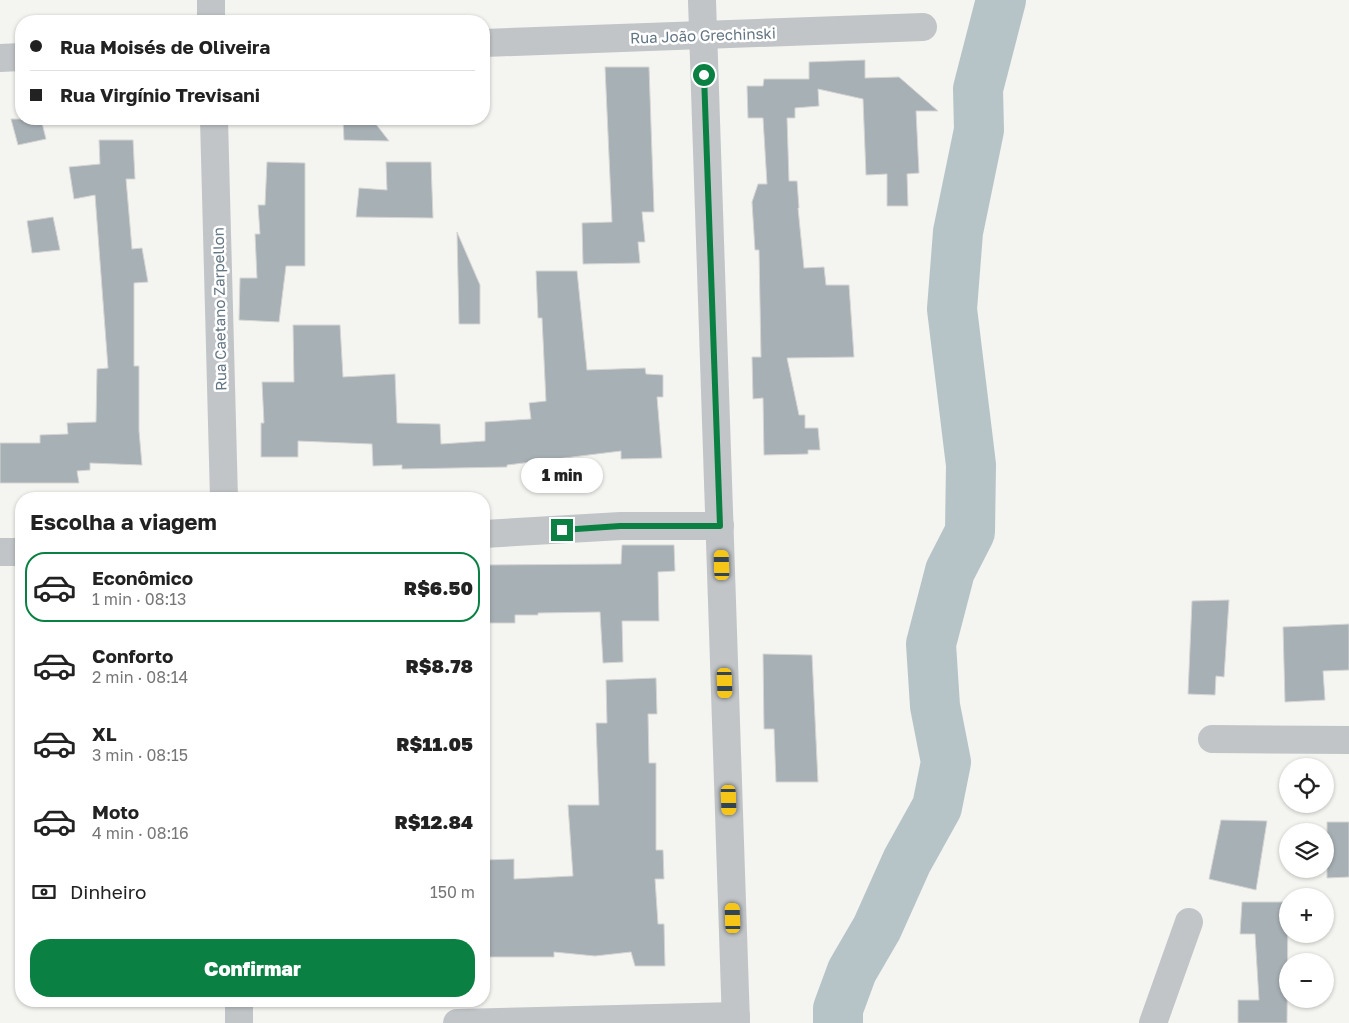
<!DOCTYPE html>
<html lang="pt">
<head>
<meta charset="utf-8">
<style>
  :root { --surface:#fff; --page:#f2f2f2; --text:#222; --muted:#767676; --line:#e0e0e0; --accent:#0b8043 }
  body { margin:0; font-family:"Golos Text",sans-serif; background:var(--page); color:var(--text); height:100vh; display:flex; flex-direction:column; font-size:19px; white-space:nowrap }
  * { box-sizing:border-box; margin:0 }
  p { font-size:16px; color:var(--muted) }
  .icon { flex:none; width:28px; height:28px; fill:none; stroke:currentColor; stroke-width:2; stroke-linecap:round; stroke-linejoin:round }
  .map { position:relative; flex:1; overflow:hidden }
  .side { position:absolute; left:15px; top:492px; width:475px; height:515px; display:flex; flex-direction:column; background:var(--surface); border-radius:20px; box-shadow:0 1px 4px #0004 }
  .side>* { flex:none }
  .hud { position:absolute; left:15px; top:15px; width:475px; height:110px; border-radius:20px; box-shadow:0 1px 4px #0004; display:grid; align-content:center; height:110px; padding:0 15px; background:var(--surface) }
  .fabs { position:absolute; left:1279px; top:758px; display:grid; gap:10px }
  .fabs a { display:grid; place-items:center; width:55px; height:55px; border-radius:50%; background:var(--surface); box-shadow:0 1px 4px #0004; font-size:25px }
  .end { position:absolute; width:22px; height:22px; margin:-11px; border:6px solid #0b8043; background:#fff; box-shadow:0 0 0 2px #fff }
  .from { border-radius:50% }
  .bubble { position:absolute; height:35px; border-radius:18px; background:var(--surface); box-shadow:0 1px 4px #0004; font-size:16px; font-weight:800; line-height:35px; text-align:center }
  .car { position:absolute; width:15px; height:30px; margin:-15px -8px; border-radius:6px; box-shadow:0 0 4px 1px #0007; background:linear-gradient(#f5c518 24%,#345 0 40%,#f5c518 0 76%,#345 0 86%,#f5c518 0) }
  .hud b { display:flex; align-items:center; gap:18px; height:48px; font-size:19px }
  .hud b+b { border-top:1px solid var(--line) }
  .hud i { width:12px; height:12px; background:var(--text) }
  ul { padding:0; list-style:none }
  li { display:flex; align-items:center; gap:15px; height:70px; margin:0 10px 8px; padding:0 5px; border:2px solid transparent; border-radius:20px }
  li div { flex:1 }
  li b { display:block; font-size:19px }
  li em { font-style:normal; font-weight:800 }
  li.on { border-color:var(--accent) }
  li>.icon { width:45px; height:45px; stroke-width:1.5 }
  h2 { padding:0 15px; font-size:22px; line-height:60px }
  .pay { display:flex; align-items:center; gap:12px; height:55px; padding:0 15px; font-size:19px }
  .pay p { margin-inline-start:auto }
  .cta { display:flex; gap:10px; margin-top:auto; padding:10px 15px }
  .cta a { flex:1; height:58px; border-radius:20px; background:var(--accent); color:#fff; font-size:20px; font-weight:800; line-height:58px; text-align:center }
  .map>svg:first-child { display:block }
</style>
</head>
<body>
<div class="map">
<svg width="1349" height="1023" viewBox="0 0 1349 1023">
  <rect width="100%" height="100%" fill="#f4f4f0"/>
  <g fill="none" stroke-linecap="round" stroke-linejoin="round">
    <path stroke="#b6c4c7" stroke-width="50" d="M 838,1023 L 838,1009 L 852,971 L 877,928 L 907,861 L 937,807 L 946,762 L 935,706 L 931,644 L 950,571 L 970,532 L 971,465 L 952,309 L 958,232 L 979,130 L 978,89 L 1001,0"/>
  </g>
  <g fill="#a7b0b5" stroke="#d5d5d3">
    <path d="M 865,60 L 865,78 L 899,77 L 938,111 L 916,111 L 919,173 L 907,174 L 908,206 L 887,206 L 887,174 L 866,175 L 863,99 L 818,89 L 819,106 L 795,108 L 795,118 L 787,118 L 789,181 L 797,181 L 799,208 L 798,208 L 804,268 L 824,267 L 826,285 L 849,285 L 854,357 L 787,358 L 799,415 L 805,415 L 805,428 L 818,428 L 820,450 L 808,450 L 808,454 L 764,455 L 763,398 L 753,399 L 752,357 L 761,357 L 759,250 L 755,250 L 752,202 L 758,184 L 767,184 L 763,118 L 748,118 L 747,86 L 763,86 L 764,79 L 809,79 L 809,62 Z"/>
    <path d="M 605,67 L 649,67 L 654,212 L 642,212 L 645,242 L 638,242 L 640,263 L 583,264 L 582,223 L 612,222 Z"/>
    <path d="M 11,119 L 41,119 L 46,139 L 18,145 Z"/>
    <path d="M 343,119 L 372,119 L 389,141 L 344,140 Z"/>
    <path d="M 99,140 L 133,140 L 135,179 L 126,179 L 132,249 L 142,248 L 148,282 L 134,283 L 134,366 L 139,366 L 139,431 L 142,465 L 90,463 L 90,470 L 77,471 L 79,483 L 0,483 L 0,443 L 40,443 L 40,435 L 68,434 L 67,423 L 96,422 L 97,369 L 108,368 L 95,195 L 74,199 L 69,167 L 100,164 Z"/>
    <path d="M 267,162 L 305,163 L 305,266 L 286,266 L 279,322 L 239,320 L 240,278 L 257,278 L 255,234 L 260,234 L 258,205 L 265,205 Z"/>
    <path d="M 386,162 L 431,162 L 433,218 L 356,217 L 359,188 L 387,190 Z"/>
    <path d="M 53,217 L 60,250 L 32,253 L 27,221 Z"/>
    <path d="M 457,232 L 480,285 L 480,324 L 459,324 Z"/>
    <path d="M 536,271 L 577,271 L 587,370 L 645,368 L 646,374 L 663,375 L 663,397 L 657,397 L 662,458 L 621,459 L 621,451 L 507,465 L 507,467 L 402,469 L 402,465 L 373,466 L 372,444 L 298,441 L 298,457 L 261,457 L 261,423 L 264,423 L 262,382 L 294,382 L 293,325 L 340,325 L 343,377 L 395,374 L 397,423 L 440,424 L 441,444 L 485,441 L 485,422 L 531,419 L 529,403 L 546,401 L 542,318 L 538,318 Z"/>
    <path d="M 622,545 L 674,545 L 675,571 L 658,572 L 659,621 L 622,621 L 623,662 L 603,663 L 600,612 L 538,613 L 538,615 L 515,615 L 515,623 L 484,623 L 484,565 L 621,564 Z"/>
    <path d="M 1229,600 L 1224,677 L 1216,676 L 1215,695 L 1188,694 L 1192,601 Z"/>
    <path d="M 1349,624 L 1349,670 L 1323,671 L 1325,700 L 1285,702 L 1283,627 Z"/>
    <path d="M 763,654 L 812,655 L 818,782 L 776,782 L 774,729 L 764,729 Z"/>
    <path d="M 656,678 L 657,714 L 648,714 L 649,763 L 656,763 L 656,850 L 663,850 L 664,879 L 655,879 L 658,924 L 664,924 L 665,966 L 635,966 L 631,952 L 595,956 L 554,952 L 554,957 L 484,957 L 484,860 L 514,859 L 514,879 L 573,876 L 568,805 L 599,805 L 596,723 L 607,723 L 606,680 Z"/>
    <path d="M 1221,820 L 1267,821 L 1256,890 L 1209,879 Z"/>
    <path d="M 1327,822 L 1349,822 L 1349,877 L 1327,878 Z"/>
    <path d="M 1242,902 L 1288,902 L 1287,1023 L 1238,1023 L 1238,1000 L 1259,1000 L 1255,934 L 1240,934 Z"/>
  </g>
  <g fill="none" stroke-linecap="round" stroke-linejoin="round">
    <g stroke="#c1c5c8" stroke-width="28">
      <path d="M 211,0 L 211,21"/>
      <path d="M 702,0 L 736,1023"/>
      <path d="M 484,43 L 923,27"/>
      <path d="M 0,58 L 21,57"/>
      <path d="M 214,119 L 224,499"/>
      <path d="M 484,534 L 621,526 L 720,526"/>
      <path d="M 0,552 L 21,552"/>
      <path d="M 1212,739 L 1349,740"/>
      <path d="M 239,1001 L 239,1023"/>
      <path d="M 457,1023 L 736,1016"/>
      <path d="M 1153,1023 L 1189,922"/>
    </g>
  </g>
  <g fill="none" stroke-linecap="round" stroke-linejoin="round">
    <path stroke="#0b8043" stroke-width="6" d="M 562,530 L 620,526 L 720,526 L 704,75"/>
  </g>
  <g text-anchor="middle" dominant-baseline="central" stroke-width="5" stroke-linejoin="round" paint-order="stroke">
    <g font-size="15" fill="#627582" stroke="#fff">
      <text transform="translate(703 35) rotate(-2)">Rua João Grechinski</text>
      <text transform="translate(219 309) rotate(-91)">Rua Caetano Zarpellon</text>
    </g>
  </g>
</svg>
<div class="fabs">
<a><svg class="icon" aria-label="locate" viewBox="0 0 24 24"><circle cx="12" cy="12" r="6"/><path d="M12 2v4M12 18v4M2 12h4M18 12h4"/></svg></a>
<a><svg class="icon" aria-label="layers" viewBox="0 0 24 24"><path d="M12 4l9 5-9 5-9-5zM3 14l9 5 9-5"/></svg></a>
<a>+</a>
<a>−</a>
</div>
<i class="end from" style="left:704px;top:75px"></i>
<i class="end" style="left:562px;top:530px"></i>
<div class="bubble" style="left:521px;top:458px;width:82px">1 min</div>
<i class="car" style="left:722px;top:565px;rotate:358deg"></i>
<i class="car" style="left:725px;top:683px;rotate:178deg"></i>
<i class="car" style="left:729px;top:800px;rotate:178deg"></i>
<i class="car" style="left:733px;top:918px;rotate:358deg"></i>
<div class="hud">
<b><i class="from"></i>Rua Moisés de Oliveira</b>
<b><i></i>Rua Virgínio Trevisani</b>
</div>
<section class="side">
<h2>Escolha a viagem</h2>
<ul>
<li class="on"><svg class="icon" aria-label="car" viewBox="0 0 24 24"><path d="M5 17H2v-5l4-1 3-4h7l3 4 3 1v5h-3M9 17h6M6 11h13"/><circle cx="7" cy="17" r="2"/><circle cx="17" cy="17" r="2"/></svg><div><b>Econômico</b><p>1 min · 08:13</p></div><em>R$6.50</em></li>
<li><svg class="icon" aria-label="car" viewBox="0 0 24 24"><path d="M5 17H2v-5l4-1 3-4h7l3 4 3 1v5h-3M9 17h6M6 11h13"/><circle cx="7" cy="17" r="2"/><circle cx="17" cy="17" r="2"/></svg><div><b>Conforto</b><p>2 min · 08:14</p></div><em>R$8.78</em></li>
<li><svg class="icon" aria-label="car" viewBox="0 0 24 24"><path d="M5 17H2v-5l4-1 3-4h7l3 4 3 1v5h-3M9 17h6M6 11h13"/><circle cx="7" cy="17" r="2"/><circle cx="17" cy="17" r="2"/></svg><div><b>XL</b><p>3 min · 08:15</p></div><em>R$11.05</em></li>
<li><svg class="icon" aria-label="car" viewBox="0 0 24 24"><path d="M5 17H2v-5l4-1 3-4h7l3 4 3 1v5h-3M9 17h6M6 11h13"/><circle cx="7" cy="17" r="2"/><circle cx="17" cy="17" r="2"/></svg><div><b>Moto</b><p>4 min · 08:16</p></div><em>R$12.84</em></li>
</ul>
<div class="pay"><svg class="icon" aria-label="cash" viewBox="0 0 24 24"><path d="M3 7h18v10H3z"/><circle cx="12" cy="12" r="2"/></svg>Dinheiro<p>150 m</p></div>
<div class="cta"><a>Confirmar</a></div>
</section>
</div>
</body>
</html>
